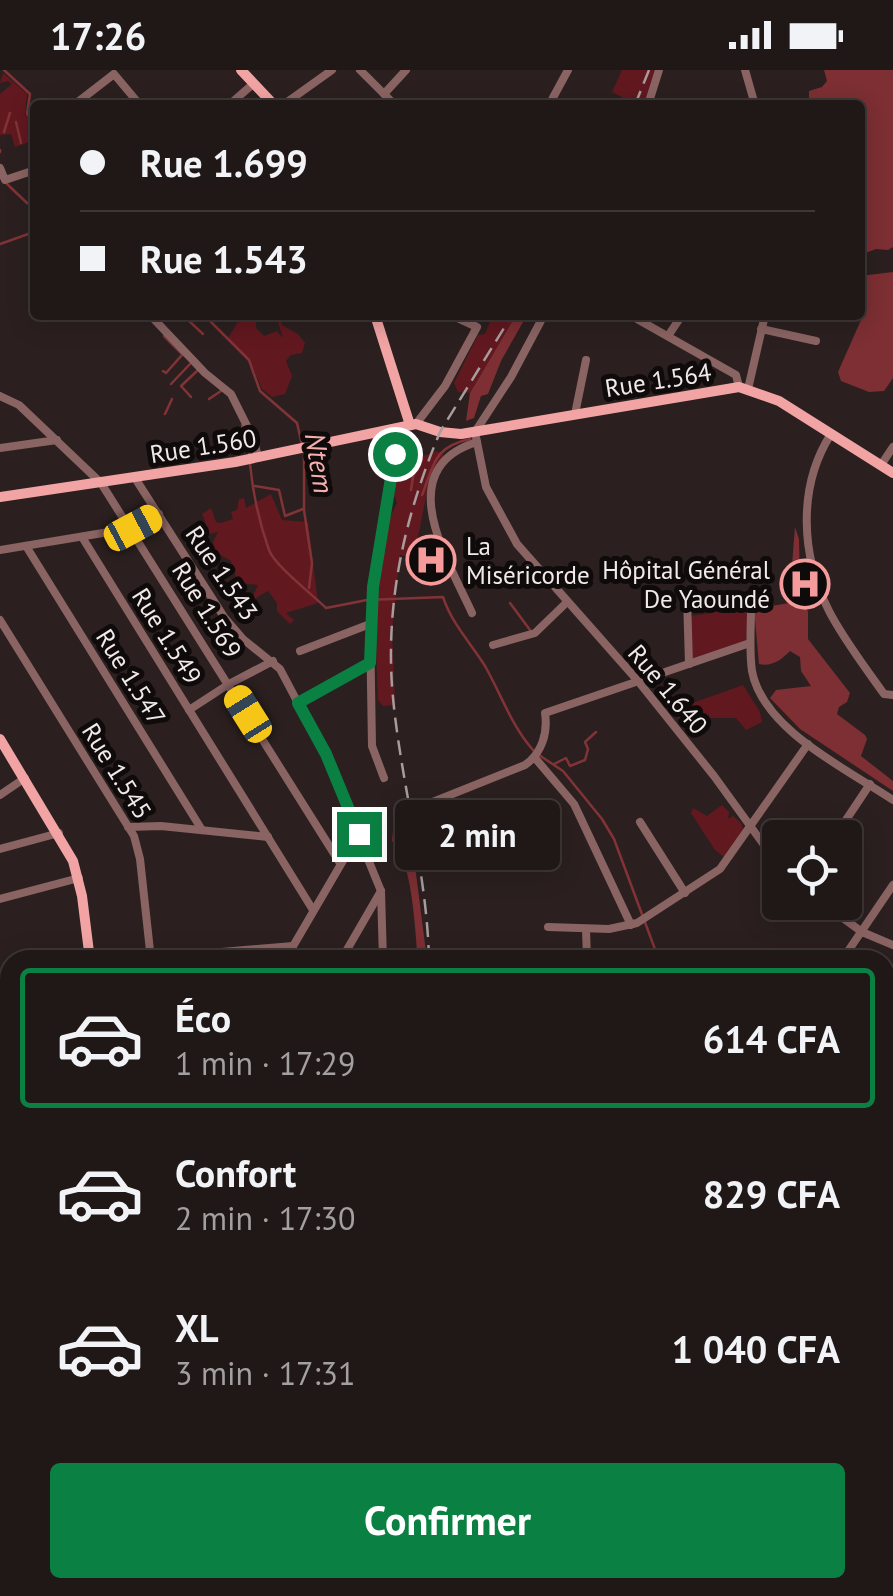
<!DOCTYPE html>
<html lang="fr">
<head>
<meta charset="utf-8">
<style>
  :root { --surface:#201817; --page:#2d2524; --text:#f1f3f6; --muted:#a2a0a1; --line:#3d3736; --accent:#0b8043 }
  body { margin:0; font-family:"PT Sans",sans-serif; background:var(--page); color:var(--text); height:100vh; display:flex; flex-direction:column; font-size:38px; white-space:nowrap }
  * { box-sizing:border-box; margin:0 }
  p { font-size:32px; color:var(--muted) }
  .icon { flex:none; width:55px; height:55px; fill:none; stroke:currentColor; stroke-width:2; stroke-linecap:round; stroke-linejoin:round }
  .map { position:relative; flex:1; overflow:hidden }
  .drawer { position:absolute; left:0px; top:880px; width:895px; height:648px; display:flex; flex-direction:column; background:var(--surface); border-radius:30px 30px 0 0; box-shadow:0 5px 25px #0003,0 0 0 2px var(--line) }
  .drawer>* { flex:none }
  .top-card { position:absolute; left:30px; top:30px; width:835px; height:220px; border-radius:10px; box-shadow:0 5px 25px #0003,0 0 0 2px var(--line); display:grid; align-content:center; height:220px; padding:0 50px; background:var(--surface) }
  .buttons { position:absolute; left:762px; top:750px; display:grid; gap:20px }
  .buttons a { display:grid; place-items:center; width:100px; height:100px; border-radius:10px; background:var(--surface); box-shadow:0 5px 25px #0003,0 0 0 2px var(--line); font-size:50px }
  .end { position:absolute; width:45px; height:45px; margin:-22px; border:12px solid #0b8043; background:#fff; box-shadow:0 0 0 5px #fff }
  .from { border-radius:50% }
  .bubble { position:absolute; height:70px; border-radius:10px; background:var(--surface); box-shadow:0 5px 25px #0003,0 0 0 2px var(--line); font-size:32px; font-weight:800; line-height:70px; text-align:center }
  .car { position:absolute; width:30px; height:60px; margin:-30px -15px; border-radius:12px; box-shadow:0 0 8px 2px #0007; background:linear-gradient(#f5c518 24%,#345 0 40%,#f5c518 0 76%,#345 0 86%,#f5c518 0) }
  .top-card b { display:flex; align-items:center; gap:35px; height:95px; font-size:38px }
  .top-card b+b { border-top:2px solid var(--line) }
  .top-card i { width:25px; height:25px; background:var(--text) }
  ul { padding:18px 0 0; list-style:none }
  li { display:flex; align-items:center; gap:30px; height:140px; margin:0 20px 15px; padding:0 30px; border:5px solid transparent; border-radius:10px }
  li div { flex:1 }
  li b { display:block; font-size:38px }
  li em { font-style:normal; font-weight:800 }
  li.on { border-color:var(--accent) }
  li>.icon { width:90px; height:90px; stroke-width:1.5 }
  .button { display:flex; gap:20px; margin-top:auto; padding:20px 50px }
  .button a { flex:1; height:115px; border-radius:10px; background:var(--accent); color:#fff; font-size:40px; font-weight:800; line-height:115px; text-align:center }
  .status { display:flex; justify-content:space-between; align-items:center; height:70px; padding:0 50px; background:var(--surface); direction:ltr }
  .status svg { height:28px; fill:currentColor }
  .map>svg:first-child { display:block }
</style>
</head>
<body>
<div class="status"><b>17:26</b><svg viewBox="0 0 49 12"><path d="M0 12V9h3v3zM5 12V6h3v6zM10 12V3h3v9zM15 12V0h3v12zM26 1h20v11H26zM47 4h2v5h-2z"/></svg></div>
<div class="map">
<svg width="893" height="1526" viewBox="0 0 893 1526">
  <rect width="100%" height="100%" fill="#2b201f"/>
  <g fill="#62181f">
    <path d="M 622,0 L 656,0 L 648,22 L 648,35 L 623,35 L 622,27 L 612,22 Z"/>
    <path d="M 3,3 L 27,24 L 25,45 L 35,55 L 35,70 L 15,77 L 11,64 L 0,65 L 0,24 L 12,14 L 8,11 L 0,13 Z"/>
    <path d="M 242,245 L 256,245 L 256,258 L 264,266 L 277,261 L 283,268 L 276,246 L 279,245 L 282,255 L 298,264 L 305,273 L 302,283 L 291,285 L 286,291 L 292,306 L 285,324 L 272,327 L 262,319 L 250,290 L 228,268 Z"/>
    <path d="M 493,245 L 516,245 L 470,323 L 458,322 L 454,313 L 478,265 L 485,264 Z"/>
    <path d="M 437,381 L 444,385 L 429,412 L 414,487 L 400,485 L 392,561 L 395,635 L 383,636 L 378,630 C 376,574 370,483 397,433 L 394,424 L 398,395 Z"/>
    <path d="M 271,424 L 282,450 L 308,452 L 318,533 L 286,543 L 294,550 L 290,554 L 277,541 L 277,533 L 268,521 L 251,531 L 258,515 L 238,513 L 231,491 C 221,484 217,487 212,474 L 218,462 L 204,465 L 201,459 L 206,454 L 202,444 L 211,438 L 216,452 L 221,453 L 233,449 L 231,442 L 237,440 L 239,429 L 244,428 L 246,438 Z"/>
    <path d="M 721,535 L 748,537 L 746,572 L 691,589 L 690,546 L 717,542 Z"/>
    <path d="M 743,615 L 760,642 L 762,652 L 746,660 L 736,648 L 709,648 L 688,663 L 673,640 Z"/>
    <path d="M 722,735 L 729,742 L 728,749 L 733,746 L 741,753 L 745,762 L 724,787 L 715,780 L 691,743 L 693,738 L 707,746 Z"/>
  </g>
  <g fill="#7d2f33">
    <path d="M 824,0 L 893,0 L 893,177 L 888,180 L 876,179 L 860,185 L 860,35 L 809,35 L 809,21 L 822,17 L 827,11 Z"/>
    <path d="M 893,202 L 893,308 L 884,321 L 869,322 L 841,311 L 838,302 L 861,250 L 860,206 Z"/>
    <path d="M 516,245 L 527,245 L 501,291 L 488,324 L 481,326 L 474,348 L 466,351 L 470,323 Z"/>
    <path d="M 795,457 L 799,469 L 800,518 L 808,542 L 808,569 L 850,623 L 847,632 L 839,637 L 837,644 L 865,665 L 867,669 L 861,686 L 893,711 L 893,721 L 800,659 L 770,628 L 776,620 L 811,616 L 801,601 L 800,587 L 790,581 C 781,590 772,597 759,594 L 754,539 L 789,533 Z"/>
    <path d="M 401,756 L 407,775 L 412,776 L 413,780 L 427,890 L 418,890 C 415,861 413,791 392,771 L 393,761 Z"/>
  </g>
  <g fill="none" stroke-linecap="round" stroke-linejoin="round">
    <g stroke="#823337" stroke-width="2.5">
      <path d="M 4,0 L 30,24 L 27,44 L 35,54"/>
      <path d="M 16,52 L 21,73"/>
      <path d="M 4,62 L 10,43"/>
      <path d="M 0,80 L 0,82"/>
      <path d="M 7,114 L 27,133 L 35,136"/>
      <path d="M 0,174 L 31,163 L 35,169"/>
      <path d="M 204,245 L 249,290 L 260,321 L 297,353 L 302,375"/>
      <path d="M 188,250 L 203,264"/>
      <path d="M 164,266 L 183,285"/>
      <path d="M 163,301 L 166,303 L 182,285"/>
      <path d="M 171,314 L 190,294"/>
      <path d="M 191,327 L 181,316 L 197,301"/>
      <path d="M 209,329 L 221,321"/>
      <path d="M 165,344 L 172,329"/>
      <path d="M 242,355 L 250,386"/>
      <path d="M 400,366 L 415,394 L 411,420"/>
      <path d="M 304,383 L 304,440 L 312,493 L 309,518"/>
      <path d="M 250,394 C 253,424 259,452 269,480 C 275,496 313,525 326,538 L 367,530 L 443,527 C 452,554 470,572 485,596 C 501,624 511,655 533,680"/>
      <path d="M 255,416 L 279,420 L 285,446 L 303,439"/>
      <path d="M 422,425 C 434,395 433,377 470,369"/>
      <path d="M 510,533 L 530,560"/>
      <path d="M 539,685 L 563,701 L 602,749 L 614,769 L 659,890"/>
      <path d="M 554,694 L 566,688 L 570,696 L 585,690 L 588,679 L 585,672 L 596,662"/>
      <path d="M 885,959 L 893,960"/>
      <path d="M 397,1518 L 401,1526"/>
    </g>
    <g stroke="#8a6463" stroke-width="8">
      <path d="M 360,0 L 395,35"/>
      <path d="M 745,0 L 755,35"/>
      <path d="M 384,24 L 406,0"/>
      <path d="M 74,35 L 114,4 L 140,35"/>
      <path d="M 229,35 L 253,14"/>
      <path d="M 283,35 L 332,0"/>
      <path d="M 471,35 L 479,35"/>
      <path d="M 549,35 L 568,0"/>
      <path d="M 648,35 L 659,0"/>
      <path d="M 0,98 L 5,110 L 35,100"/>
      <path d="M 150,245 L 205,303 L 231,324 L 254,370 L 258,388"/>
      <path d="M 544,245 L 511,307 L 475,362 L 486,417 L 517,474 L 638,611 L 714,706 L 780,797"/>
      <path d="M 630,245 L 736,305 L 739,317"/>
      <path d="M 761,259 L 816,271"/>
      <path d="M 668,266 L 682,245"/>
      <path d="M 748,319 L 765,245"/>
      <path d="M 0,326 L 19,335 L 101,413 L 340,793"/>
      <path d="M 575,344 L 586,290"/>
      <path d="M 416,354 L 445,316 L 477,257 L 451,245"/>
      <path d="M 831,364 C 797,417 801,486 829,541 C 844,570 865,597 884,624 L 893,625"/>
      <path d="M 0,378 L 57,370"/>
      <path d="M 881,395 L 893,377"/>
      <path d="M 135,408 L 224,547 L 243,569 L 280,599 L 325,684 L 381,821 L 383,890"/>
      <path d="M 82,467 L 313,840"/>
      <path d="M 26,476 L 202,760"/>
      <path d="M 0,480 L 133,458 L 159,444"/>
      <path d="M 687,527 L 689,594"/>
      <path d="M 751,538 C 751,559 749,581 752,601 C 763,660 847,699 893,730"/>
      <path d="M 472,543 C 448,490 390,399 477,372"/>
      <path d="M 0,550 L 134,766 L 140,789 L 151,890"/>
      <path d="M 493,575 L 535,563 L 566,533"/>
      <path d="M 300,581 L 370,554"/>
      <path d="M 298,633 L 370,593"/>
      <path d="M 189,640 L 229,614 L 273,591"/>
      <path d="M 535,688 L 574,734 L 631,855"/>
      <path d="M 384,708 L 372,676 L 370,554 L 377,485 L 393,407 L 397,358"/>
      <path d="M 0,725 L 25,708"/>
      <path d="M 640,752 L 685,823"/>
      <path d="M 128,757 L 161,756 L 268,767"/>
      <path d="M 493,757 L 499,782 C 476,786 448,782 428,792 L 415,739 L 525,695 C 542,683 548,663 545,643 L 750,573"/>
      <path d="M 834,768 L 870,714"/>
      <path d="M 0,779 L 59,763"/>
      <path d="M 0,829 L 79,808"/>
      <path d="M 821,832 L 862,862 L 893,875"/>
      <path d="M 548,857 L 609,859 L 637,853 L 720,799 L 808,674"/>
      <path d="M 586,859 L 587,890"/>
      <path d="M 151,888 L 293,876"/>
      <path d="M 285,890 L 358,765"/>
      <path d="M 341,890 L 381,821"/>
      <path d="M 842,890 L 893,815"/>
      <path d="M 0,1006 L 10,1010"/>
      <path d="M 0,1031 L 10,1013"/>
      <path d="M 0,1042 L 10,1052"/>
      <path d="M 885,1106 L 893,1103"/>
      <path d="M 885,1157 L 893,1177"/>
      <path d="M 0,1162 L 10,1167"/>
      <path d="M 885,1232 L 893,1229"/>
      <path d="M 0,1256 L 10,1263"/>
      <path d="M 885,1322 L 893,1320"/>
      <path d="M 0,1330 L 10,1316"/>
      <path d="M 0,1390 L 10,1393"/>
      <path d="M 885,1409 L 893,1406"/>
      <path d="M 885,1427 L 889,1437"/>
      <path d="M 0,1460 L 10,1463"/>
      <path d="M 0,1497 L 10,1483"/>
      <path d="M 885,1503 L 893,1500"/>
      <path d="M 191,1518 L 219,1526"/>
      <path d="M 545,1518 L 547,1526"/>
      <path d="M 609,1518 L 612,1526"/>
      <path d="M 733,1518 L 737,1526"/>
      <path d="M 787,1518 L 789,1526"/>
      <path d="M 860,1518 L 863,1526"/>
      <path d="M 678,1519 L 681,1526"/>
      <path d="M 41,1526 L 47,1518"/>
      <path d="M 104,1526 L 111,1518"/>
      <path d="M 168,1526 L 174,1518"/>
      <path d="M 244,1526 L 246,1518"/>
      <path d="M 450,1526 L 451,1518"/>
      <path d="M 824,1526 L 846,1518"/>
    </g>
    <g stroke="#f2a4a4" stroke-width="10">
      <path d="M 241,0 L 274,35"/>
      <path d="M 375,245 L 410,355"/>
      <path d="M 0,427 L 235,392 L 416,354 L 440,362 L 461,364 L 739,317 L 779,331 L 893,403"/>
      <path d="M 0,669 L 73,791 L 82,826 L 90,890"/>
      <path d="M 0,1223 L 10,1205"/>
    </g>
    <g stroke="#a69d9c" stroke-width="2.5" stroke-dasharray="15 8" stroke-linecap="butt">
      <path d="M 635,35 L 649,0"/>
      <path d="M 429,890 C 427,798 399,708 392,616 C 386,527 406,443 440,362 L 512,245"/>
      <path d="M 304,1526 L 306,1518"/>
    </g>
  </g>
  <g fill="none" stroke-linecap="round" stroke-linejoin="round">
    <path stroke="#0b8043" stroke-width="12" d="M 359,764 L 326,684 L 298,633 L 370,593 L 373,517 L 395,384"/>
  </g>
  <defs>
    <g id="hospital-ring" transform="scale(2.5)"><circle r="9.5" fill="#100b0b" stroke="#f59b9b" stroke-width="1.5"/><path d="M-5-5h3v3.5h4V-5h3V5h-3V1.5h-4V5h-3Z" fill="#f59b9b"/></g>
  </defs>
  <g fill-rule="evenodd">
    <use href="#hospital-ring" x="431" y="490"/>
    <use href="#hospital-ring" x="805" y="514"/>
  </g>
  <g text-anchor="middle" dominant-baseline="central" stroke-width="10" stroke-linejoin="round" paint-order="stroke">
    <g font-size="25" fill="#f2eaea" stroke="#100b0b">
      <text transform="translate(658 310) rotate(-9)">Rue 1.564</text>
      <text transform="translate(203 376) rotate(-9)">Rue 1.560</text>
      <text transform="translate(222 503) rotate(56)">Rue 1.543</text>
      <text transform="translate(207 540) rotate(58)">Rue 1.569</text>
      <text transform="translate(167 566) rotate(58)">Rue 1.549</text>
      <text transform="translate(131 607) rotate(58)">Rue 1.547</text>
      <text transform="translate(668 619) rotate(50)">Rue 1.640</text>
      <text transform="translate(117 701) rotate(58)">Rue 1.545</text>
    </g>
    <g font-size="25" fill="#f2eaea" stroke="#100b0b" text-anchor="start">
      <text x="466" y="476">La<tspan x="466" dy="29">Miséricorde</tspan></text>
      <text x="770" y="500" text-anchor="end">Hôpital Général<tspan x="770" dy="29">De Yaoundé</tspan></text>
    </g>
    <g font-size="28" font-style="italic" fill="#f6afae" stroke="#100b0b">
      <text transform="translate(320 393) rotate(81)">Ntem</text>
    </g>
  </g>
</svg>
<div class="buttons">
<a><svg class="icon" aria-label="locate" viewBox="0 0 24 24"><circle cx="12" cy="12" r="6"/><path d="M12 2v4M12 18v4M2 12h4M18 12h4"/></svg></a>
</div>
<i class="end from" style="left:395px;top:384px"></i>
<i class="end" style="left:359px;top:764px"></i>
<div class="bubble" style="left:395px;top:730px;width:165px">2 min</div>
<i class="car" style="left:133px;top:458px;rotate:62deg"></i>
<i class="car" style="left:248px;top:644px;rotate:328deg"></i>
<div class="top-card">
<b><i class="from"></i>Rue 1.699</b>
<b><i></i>Rue 1.543</b>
</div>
<section class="drawer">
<ul>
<li class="on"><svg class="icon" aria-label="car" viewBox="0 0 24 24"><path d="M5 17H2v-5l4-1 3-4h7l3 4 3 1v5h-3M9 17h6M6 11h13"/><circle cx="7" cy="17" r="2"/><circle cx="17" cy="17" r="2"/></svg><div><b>Éco</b><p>1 min · 17:29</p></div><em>614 CFA</em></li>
<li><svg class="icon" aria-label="car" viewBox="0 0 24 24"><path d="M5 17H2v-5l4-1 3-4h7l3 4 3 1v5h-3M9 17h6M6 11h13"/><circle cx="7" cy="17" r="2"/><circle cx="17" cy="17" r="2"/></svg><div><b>Confort</b><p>2 min · 17:30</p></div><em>829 CFA</em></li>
<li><svg class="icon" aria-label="car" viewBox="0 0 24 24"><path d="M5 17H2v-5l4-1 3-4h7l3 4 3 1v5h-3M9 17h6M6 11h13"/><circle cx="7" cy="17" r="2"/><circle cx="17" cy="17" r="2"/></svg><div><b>XL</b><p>3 min · 17:31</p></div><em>1 040 CFA</em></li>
</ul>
<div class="button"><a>Confirmer</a></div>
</section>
</div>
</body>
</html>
